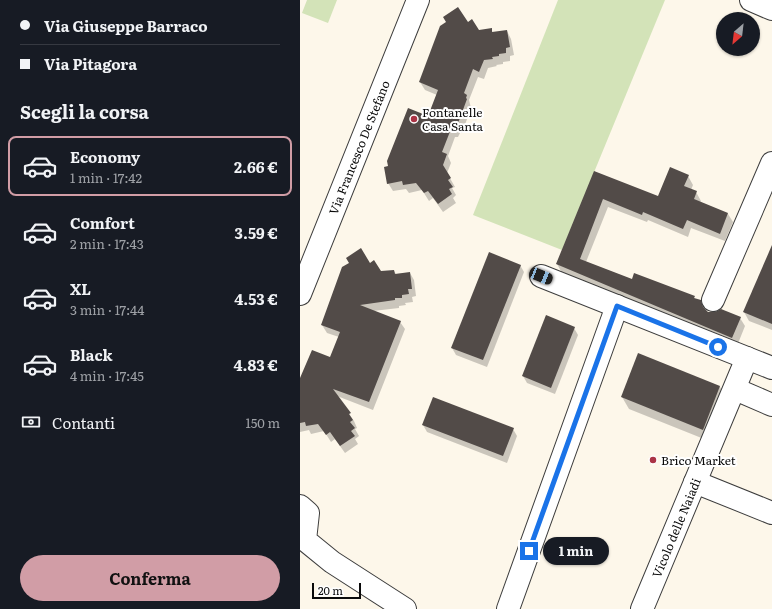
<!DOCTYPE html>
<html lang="it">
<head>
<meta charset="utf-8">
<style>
  :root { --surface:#171b24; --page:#20242c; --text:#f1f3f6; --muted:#9ea1a6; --line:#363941; --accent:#d19da6 }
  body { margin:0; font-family:Literata,serif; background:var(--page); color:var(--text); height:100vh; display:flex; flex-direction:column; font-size:15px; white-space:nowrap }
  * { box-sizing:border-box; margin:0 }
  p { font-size:13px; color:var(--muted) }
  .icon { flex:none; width:22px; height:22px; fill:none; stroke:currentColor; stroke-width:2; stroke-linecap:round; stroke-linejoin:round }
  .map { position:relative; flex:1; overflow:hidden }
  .side { display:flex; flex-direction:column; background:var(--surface); width:300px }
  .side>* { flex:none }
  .top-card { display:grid; align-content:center; height:88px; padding:0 20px; background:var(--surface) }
  .needle { width:26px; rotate:208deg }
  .buttons { position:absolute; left:416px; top:12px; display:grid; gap:8px }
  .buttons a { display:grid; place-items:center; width:44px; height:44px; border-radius:50%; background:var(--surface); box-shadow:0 1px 3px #0004; font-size:20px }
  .scale { position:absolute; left:12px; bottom:10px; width:49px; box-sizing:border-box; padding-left:4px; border:2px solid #0a0a0a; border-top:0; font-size:11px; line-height:14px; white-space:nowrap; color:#0a0a0a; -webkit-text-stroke:3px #fff; paint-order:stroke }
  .end { position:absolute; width:18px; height:18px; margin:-9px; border:5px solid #1a73e8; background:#fff; box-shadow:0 0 0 2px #fff }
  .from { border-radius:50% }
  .bubble { position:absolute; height:28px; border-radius:14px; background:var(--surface); box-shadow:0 1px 3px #0004; font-size:13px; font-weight:700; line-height:28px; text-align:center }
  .car { position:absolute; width:12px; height:24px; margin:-12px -6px; border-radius:5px; box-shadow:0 0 3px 1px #0007; background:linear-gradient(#222 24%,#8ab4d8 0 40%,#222 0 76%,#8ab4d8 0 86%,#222 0) }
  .top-card b { display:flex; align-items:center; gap:14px; height:38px; font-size:15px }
  .top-card b+b { border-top:1px solid var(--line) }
  .top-card i { width:10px; height:10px; background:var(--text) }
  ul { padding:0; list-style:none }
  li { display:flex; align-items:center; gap:12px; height:60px; margin:0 8px 6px; padding:0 12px; border:2px solid transparent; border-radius:8px }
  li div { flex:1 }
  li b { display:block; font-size:15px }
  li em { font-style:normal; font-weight:700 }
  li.active { border-color:var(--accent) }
  li>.icon { width:36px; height:36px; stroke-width:1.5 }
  h2 { padding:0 20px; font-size:18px; line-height:48px }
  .pay { display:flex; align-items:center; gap:10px; height:44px; padding:0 20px; font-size:15px }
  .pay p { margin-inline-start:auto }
  .action { display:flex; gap:8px; margin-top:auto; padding:8px 20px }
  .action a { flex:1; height:46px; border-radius:24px; background:var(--accent); color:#111; font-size:16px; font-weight:700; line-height:46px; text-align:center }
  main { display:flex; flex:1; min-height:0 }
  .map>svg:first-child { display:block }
</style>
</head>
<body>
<main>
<section class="side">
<div class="top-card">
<b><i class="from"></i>Via Giuseppe Barraco</b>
<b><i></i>Via Pitagora</b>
</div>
<h2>Scegli la corsa</h2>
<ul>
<li class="active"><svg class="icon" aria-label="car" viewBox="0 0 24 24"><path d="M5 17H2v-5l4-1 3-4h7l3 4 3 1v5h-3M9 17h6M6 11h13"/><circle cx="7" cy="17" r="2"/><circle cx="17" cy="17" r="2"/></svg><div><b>Economy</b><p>1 min · 17:42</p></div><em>2.66 €</em></li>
<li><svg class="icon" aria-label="car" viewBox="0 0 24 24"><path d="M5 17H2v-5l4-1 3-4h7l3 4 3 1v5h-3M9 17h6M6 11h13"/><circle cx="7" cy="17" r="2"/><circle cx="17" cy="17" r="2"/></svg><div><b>Comfort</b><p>2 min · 17:43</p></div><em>3.59 €</em></li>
<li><svg class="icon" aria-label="car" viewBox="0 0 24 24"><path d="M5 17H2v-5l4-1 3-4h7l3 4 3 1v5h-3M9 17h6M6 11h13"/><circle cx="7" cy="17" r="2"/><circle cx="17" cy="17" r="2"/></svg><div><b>XL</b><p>3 min · 17:44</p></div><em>4.53 €</em></li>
<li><svg class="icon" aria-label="car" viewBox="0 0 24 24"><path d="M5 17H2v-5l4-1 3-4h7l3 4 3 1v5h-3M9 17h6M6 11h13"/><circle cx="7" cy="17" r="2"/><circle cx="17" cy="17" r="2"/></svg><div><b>Black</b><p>4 min · 17:45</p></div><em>4.83 €</em></li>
</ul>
<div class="pay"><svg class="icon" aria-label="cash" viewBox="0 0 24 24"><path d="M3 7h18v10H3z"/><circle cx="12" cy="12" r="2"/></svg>Contanti<p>150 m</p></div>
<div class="action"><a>Conferma</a></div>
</section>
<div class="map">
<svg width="472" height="609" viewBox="0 0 472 609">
  <rect width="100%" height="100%" fill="#fdf7ea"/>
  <g fill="#d3e3b8">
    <path d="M 7,0 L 37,0 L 28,23 L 2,13 Z"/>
    <path d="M 258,0 L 365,0 L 262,250 L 173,215 Z"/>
  </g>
  <g fill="#0003">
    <path d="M 167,23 L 178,31 L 191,29 L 193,33 L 207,31 L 211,39 L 214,55 L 210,56 L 210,61 L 203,62 L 203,64 L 196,65 L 197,66 L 188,68 L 184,79 L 178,77 L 169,100 L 171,108 L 162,133 L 160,133 L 158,137 L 155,137 L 148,156 L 151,163 L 147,173 L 155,187 L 152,188 L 156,195 L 153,198 L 156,203 L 143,212 L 133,198 L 129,201 L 122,190 L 109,193 L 106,189 L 93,191 L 88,183 L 89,167 L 128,117 L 137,95 L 125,90 L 120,82 Z"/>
    <path d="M 295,172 L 359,198 L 388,176 L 393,185 L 391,190 L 396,192 L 401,201 L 400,202 L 428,214 L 433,222 L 425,241 L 391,228 L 388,237 L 348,220 L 347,222 L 308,207 L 286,262 L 333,280 L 394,297 L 395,299 L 400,301 L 407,312 L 440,318 L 445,326 L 437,346 L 262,273 L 257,264 Z"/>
    <path d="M 472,247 L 472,330 L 449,321 L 444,312 Z"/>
    <path d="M 70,264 L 81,272 L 94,271 L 96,274 L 110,273 L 114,280 L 116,296 L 112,297 L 113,302 L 105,303 L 106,305 L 99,306 L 99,308 L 73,311 L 100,322 L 105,329 L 73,410 L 37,396 L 54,421 L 57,428 L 55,429 L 59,436 L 55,439 L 58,444 L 45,453 L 35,439 L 31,442 L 24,431 L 11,434 L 9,430 L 0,432 L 0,380 L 31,358 L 39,337 L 27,333 L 22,325 Z"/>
    <path d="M 220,265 L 224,272 L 187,367 L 156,355 L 152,348 Z"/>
    <path d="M 247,316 L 274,328 L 278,335 L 255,394 L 227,383 L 223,376 Z"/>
    <path d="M 420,387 L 426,399 L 409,441 L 329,409 L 322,397 Z"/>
    <path d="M 123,425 L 213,429 L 217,436 L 207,463 L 127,432 Z"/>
  </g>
  <g fill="#524b48">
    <path d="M 158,7 L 168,22 L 172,19 L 179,30 L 192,28 L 192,32 L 207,30 L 210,47 L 206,48 L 206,53 L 199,54 L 199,56 L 192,57 L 193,59 L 184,60 L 179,72 L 173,69 L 164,93 L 167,95 L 166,98 L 167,99 L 157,126 L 156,125 L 154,130 L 151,129 L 142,152 L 147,154 L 143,165 L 151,178 L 148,180 L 153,187 L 149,189 L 152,194 L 138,204 L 128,191 L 124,193 L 116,183 L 103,185 L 102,181 L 87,184 L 84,167 L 88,166 L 87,161 L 108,108 L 128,116 L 138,90 L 119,82 L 140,26 L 146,22 L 143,17 Z"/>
    <path d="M 370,167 L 389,175 L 384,186 L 397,191 L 394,199 L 428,213 L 420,234 L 387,220 L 383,229 L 343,212 L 342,215 L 303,199 L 280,259 L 332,279 L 334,273 L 395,296 L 394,298 L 401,300 L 403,307 L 408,312 L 415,312 L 421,309 L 441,317 L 432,338 L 256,264 L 294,171 L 358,196 Z"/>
    <path d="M 472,245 L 472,324 L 443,312 Z"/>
    <path d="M 61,248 L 70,263 L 74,260 L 81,271 L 94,270 L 95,274 L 110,272 L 112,289 L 108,289 L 109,294 L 102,295 L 102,298 L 95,298 L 95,300 L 60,305 L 101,321 L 69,402 L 33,389 L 51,413 L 49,414 L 53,420 L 50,422 L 55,428 L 51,431 L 55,436 L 40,446 L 30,432 L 26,435 L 18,424 L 6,426 L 5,422 L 0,423 L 0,378 L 12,350 L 30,357 L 40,332 L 21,325 L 42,267 L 49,263 L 46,258 Z"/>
    <path d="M 189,252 L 221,265 L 183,360 L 151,348 Z"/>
    <path d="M 246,315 L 275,327 L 251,388 L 222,376 Z"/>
    <path d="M 338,353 L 420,386 L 403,430 L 321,397 Z"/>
    <path d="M 133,397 L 214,428 L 203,456 L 122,425 Z"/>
  </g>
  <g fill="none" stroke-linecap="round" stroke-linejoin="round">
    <g stroke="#3d3d3d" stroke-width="24">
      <g id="minor">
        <path d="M 451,0 L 472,9"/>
        <path d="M 241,276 L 472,368"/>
        <path id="s1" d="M 0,294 L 118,0"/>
        <path d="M 413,300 L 472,163"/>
        <path d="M 435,389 L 472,405"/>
        <path d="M 395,482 L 472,513"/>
        <path d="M 0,506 L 8,513 L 5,540 L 32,562 L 105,609"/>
        <path d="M 208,609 L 317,306"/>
        <path id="s2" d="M 342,609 L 447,358"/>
      </g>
    </g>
    <use href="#minor" stroke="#fff" stroke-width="22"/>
  </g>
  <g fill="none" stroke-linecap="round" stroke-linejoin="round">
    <path stroke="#1a73e8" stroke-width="5" d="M 229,551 L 317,306 L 418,347"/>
  </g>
  <g fill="#aa3345" stroke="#fff" stroke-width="1.5">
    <circle cx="114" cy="119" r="4"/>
    <circle cx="353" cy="460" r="4"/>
  </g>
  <g text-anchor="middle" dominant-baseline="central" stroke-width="4" stroke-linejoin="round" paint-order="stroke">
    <g font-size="12" fill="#0a0a0a" stroke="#fff" text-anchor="start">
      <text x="122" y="112">Fontanelle<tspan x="122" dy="14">Casa Santa</tspan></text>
      <text x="361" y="460">Brico Market</text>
    </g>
    <g font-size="12" fill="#0a0a0a" stroke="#fff">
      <text stroke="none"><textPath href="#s1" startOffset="158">Via Francesco De Stefano</textPath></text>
      <text stroke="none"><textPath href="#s2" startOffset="88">Vicolo delle Naiadi</textPath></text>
    </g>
  </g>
</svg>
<div class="buttons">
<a><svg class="needle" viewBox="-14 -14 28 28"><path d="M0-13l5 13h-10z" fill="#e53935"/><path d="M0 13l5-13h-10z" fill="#9ea1a6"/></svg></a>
</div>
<div class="scale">20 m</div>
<i class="end from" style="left:418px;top:347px"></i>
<i class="end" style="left:229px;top:551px"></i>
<div class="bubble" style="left:243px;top:537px;width:66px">1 min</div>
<i class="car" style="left:241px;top:276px;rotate:112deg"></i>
</div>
</main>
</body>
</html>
